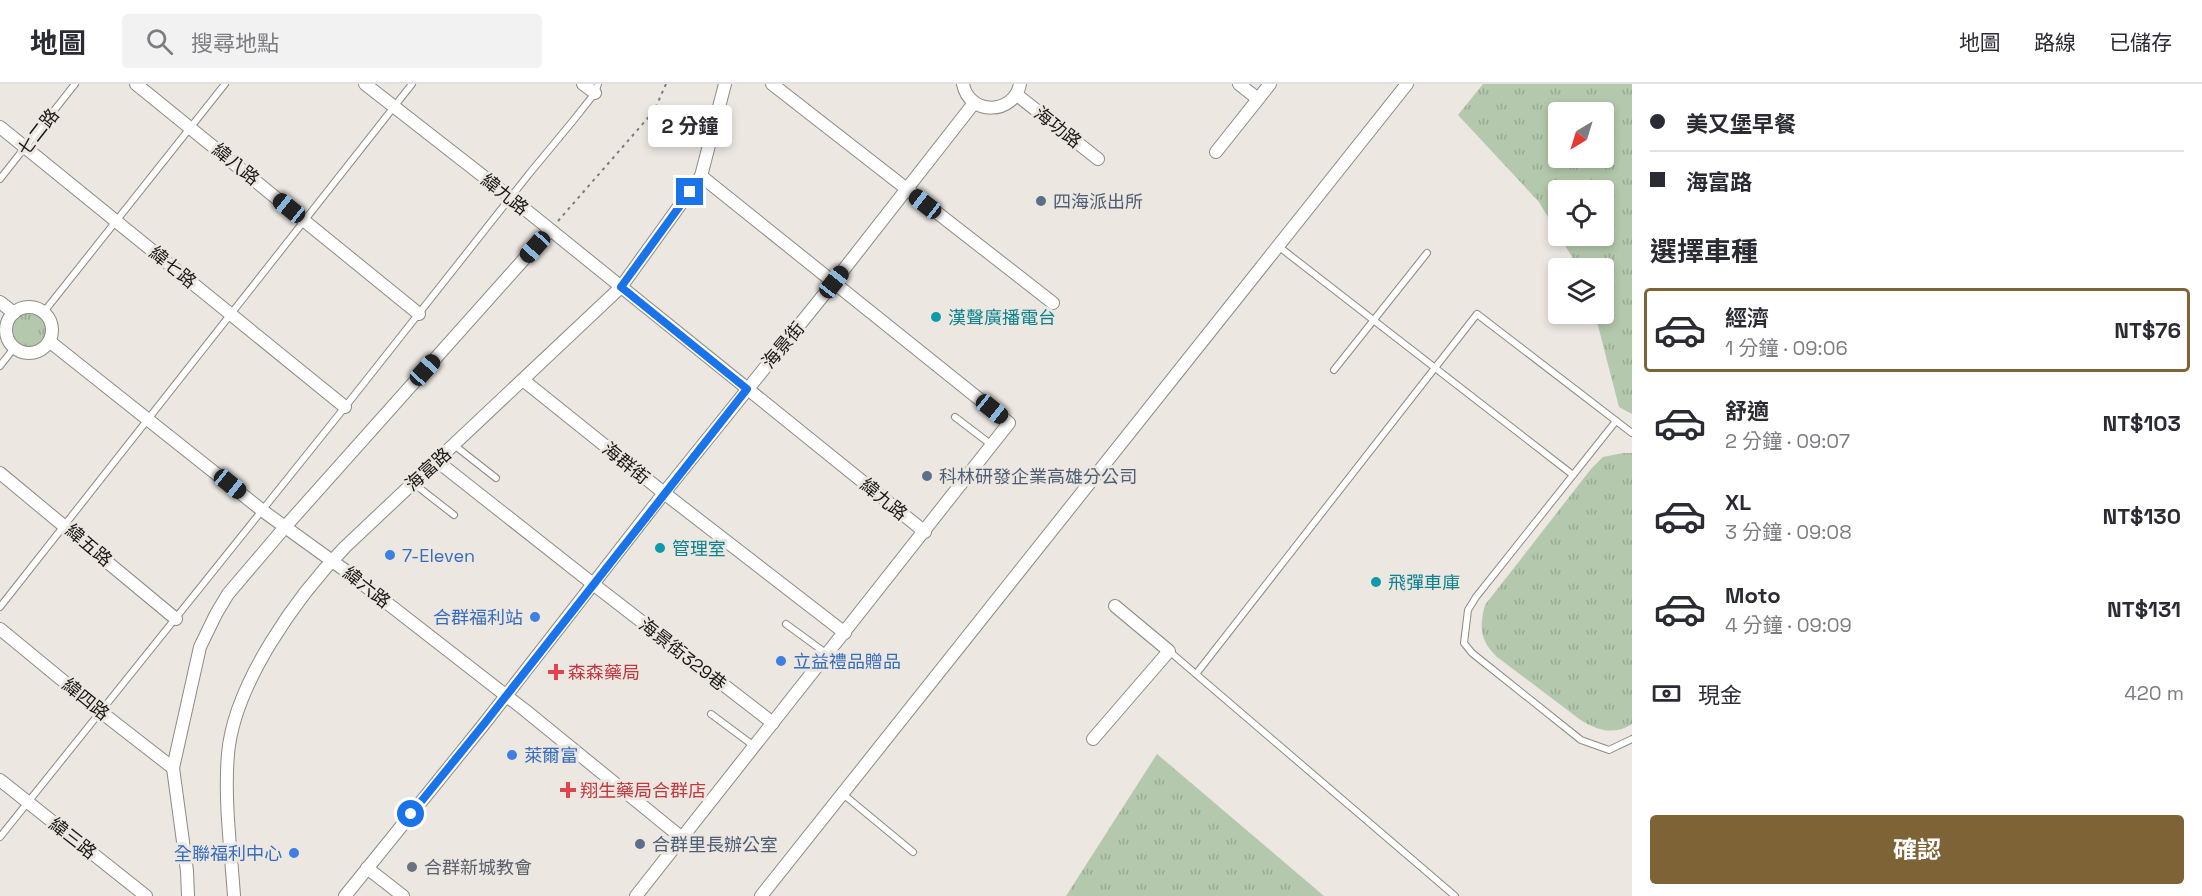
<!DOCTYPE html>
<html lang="zh-TW">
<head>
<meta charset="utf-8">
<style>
  :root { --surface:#fff; --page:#f2f2f3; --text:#2b2b33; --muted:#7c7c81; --line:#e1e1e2; --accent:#7d6335 }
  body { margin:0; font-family:"Space Grotesk","Noto Sans TC",sans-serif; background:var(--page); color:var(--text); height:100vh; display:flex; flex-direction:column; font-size:22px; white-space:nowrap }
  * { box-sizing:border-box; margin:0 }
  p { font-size:20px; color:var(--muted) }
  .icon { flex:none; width:33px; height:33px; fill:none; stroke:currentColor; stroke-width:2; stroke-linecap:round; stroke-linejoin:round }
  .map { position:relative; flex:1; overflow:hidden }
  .sheet { display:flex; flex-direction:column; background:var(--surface); width:570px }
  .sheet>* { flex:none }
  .hud { display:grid; align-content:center; height:132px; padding:0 18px; background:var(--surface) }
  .needle { width:39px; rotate:218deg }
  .buttons { position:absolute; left:1548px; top:18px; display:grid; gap:12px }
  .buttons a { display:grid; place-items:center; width:66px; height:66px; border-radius:6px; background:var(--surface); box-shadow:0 3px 9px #0003; font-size:30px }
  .end { position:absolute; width:27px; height:27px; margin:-14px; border:8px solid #1a73e8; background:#fff; box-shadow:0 0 0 3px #fff }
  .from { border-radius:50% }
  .bubble { position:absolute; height:42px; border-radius:6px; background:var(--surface); box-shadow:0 3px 9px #0003; font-size:20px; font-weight:700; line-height:42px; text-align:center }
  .car { position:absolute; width:18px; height:36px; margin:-18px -9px; border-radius:8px; box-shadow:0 0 4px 2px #0007; background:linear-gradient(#222 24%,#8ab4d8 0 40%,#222 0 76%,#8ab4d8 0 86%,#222 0) }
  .hud b { display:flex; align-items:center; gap:21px; height:57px; font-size:22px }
  .hud b+b { border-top:2px solid var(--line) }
  .hud i { width:15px; height:15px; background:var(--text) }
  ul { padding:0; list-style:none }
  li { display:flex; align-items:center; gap:18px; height:84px; margin:0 12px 9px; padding:0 6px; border:3px solid transparent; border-radius:6px }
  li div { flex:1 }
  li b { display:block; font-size:22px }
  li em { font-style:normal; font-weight:700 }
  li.selected { border-color:var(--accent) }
  li>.icon { width:54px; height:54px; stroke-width:1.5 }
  h2 { padding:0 18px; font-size:27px; line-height:72px }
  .pay { display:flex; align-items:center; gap:15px; height:66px; padding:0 18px; font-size:22px }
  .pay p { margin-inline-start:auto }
  .button { display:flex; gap:12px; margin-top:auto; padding:12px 18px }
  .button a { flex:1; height:69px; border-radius:6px; background:var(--accent); color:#fff; font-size:24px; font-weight:700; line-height:69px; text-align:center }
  header { display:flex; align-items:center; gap:36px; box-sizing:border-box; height:84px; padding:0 30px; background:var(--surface); border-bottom:2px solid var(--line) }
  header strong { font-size:28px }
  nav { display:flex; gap:33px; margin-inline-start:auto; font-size:21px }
  .search { width:420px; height:54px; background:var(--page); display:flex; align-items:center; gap:15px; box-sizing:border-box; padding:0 21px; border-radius:6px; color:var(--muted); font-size:22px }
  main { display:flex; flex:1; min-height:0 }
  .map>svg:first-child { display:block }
</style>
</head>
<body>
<header>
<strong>地圖</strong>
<div class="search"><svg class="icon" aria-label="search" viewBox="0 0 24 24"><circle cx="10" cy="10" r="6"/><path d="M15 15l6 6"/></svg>搜尋地點</div>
<nav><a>地圖</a><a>路線</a><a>已儲存</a></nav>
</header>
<main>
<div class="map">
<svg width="1632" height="812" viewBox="0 0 1632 812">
  <defs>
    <pattern id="grass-tufts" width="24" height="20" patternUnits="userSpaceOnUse" patternTransform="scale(1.5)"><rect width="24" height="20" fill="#b3c8ac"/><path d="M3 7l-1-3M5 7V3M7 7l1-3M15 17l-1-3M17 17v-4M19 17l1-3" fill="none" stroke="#99ab93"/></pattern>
  </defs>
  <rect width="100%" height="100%" fill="#ece7e1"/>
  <g fill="url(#grass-tufts)" fill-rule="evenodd">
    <path d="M 1483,0 L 1632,0 L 1632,330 L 1619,323 L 1595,230 L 1604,230 L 1604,184 L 1579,184 L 1559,152 L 1604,152 L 1604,106 L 1558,106 L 1558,150 L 1539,118 L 1458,31 ZM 1558,28 L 1604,28 L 1604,74 L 1558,74 Z"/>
    <circle cx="28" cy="245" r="19"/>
    <path d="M 1623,369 L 1632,369 L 1632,640 C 1615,651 1599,647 1582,637 L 1497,573 C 1480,557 1479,543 1485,521 L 1591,385 L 1603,373 Z"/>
    <path d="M 1157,670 L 1324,812 L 1066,812 Z"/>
  </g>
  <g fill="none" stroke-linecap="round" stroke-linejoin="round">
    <g stroke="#8e8a85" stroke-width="8">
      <g id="lane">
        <path d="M 0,95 L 75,0"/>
        <path d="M 1278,162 L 1573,391"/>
        <path d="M 43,229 L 225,0"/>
        <path d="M 0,282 L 14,264"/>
        <path d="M 1334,286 L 1427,169"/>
        <path d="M 955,333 L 993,362"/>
        <path d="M 1616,337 L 1476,513 L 1468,526 L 1464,559 L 1472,569 L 1581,656 L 1609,666 L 1632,655"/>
        <path d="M 454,361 L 496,394"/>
        <path d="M 413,399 L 454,431"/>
        <path d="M 0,523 L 412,0"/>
        <path d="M 786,540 L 827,570"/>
        <path d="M 1169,567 L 1455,812"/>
        <path d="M 1196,590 L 1477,230 L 1632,349"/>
        <path d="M 711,630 L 754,662"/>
        <path d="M 843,710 L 913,768"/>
        <path d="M 0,753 L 345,323 L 529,90 L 572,38 L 595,9 L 598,0"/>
      </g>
    </g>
    <g stroke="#8e8a85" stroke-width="14">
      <g id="street">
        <path d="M 136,0 L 419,230"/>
        <path d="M 365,0 L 511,114 L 925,448"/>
        <path d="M 583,0 L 595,9"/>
        <path d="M 772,0 L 1053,219"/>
        <path d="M 963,0 C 969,32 1014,31 1020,0"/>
        <path d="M 1239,0 L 1258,15"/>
        <path d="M 1017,11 L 1098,75"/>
        <path d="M 0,43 L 345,323"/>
        <path d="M 1216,68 L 1270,0"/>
        <path d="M 0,218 L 14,229"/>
        <circle cx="29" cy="246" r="23"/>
        <path d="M 49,257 L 263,427 L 346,487 L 526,627 L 682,754"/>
        <path d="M 523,296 L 664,409 L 845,549"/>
        <path d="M 437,377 L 593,500 L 773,639"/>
        <path d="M 0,389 L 176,535"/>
        <path d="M 0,545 L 101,628 L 173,684"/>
        <path d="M 1093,655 L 1169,567 L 1115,522"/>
        <path d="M 0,696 L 146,812"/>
        <path d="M 367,784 L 403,812"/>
        <path d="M 188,812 L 187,787 L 173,684 L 200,563 L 216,530 L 228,510 L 285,443 L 550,146"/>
        <path d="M 234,812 C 231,766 224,717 228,670 C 234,600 297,512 345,463 L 621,203 L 701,92 L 725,0"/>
        <path d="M 345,812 L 484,640 L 664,409 L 834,198 L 974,19"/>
        <path d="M 636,812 L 1009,339 L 701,92"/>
        <path d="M 761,812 L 1407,0"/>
      </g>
    </g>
    <path stroke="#7e7b77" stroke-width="2" stroke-dasharray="3 4.5" stroke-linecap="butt" d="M 558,137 L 654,27 L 666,0"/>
    <use href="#lane" stroke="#fff" stroke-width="6"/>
    <use href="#street" stroke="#fff" stroke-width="12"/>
  </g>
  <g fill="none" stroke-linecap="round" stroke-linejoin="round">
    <path stroke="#1a73e8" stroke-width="8" d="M 411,730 L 484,640 L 747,305 L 621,203 L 690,108"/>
  </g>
  <g fill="#5c6f8a" stroke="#ece7e1" stroke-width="2">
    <circle cx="1041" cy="117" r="6"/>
    <circle cx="927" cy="392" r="6"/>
    <circle cx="640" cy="760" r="6"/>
  </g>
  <g fill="#0f9aa8" stroke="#ece7e1" stroke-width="2">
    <circle cx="936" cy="233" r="6"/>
    <circle cx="660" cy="464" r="6"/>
    <circle cx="1376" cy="498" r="6"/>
  </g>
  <g fill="#3f7fe0" stroke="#ece7e1" stroke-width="2">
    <circle cx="390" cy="471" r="6"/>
    <circle cx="535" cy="533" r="6"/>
    <circle cx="781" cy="577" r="6"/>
    <circle cx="512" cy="671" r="6"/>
    <circle cx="294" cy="769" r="6"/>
  </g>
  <g fill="#e0444e" stroke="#ece7e1" stroke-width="2">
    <path d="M553 579h6v6h6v6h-6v6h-6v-6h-6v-6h6z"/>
    <path d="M565 697h6v6h6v6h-6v6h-6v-6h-6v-6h6z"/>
  </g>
  <circle fill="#6b7280" stroke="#ece7e1" stroke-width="2" cx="412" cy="783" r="6"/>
  <g text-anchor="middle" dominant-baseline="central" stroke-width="6" stroke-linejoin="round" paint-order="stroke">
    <g font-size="18" fill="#191815" stroke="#ece7e1">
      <text transform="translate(1058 43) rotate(38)">海功路</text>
      <text transform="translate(38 48) rotate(-52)">七二路</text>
      <text transform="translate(236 80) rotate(39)">緯八路</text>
      <text transform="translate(505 110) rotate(38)">緯九路</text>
      <text transform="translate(173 183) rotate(39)">緯七路</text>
      <text transform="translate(783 261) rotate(-50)">海景街</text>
      <text transform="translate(626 379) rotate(39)">海群街</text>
      <text transform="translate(428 385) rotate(-42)">海富路</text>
      <text transform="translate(884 415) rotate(39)">緯九路</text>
      <text transform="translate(89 461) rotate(40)">緯五路</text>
      <text transform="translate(367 503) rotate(38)">緯六路</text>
      <text transform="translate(683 570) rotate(38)">海景街329巷</text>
      <text transform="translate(86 615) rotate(39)">緯四路</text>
      <text transform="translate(73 754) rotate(38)">緯三路</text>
    </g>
    <g font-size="18" fill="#4e5e75" stroke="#ece7e1" text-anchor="start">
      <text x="1053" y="117">四海派出所</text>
      <text x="939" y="392">科林研發企業高雄分公司</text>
      <text x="652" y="760">合群里長辦公室</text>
    </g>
    <g font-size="18" fill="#0d838f" stroke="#ece7e1" text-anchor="start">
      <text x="948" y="233">漢聲廣播電台</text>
      <text x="672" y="464">管理室</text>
      <text x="1388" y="498">飛彈車庫</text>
    </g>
    <g font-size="18" fill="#366cbe" stroke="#ece7e1" text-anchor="start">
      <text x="402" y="471">7-Eleven</text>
      <text x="523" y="533" text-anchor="end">合群福利站</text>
      <text x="793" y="577">立益禮品贈品</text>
      <text x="524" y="671">萊爾富</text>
      <text x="282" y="769" text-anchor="end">全聯福利中心</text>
    </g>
    <g font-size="18" fill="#be3a42" stroke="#ece7e1" text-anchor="start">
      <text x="568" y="588">森森藥局</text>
      <text x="580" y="706">翔生藥局合群店</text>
    </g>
    <g font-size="18" fill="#5b616d" stroke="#ece7e1" text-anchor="start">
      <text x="424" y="783">合群新城教會</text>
    </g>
  </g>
</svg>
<div class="buttons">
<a><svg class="needle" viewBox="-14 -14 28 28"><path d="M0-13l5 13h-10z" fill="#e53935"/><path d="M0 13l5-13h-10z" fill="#7c7c81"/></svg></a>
<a><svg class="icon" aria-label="locate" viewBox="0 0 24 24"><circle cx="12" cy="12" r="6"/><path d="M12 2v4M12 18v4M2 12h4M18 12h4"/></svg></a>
<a><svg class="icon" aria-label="layers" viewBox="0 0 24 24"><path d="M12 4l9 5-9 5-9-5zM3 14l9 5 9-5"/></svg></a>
</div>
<i class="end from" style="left:411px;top:730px"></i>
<i class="end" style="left:690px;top:108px"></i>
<div class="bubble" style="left:648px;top:21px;width:84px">2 分鐘</div>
<i class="car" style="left:925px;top:120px;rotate:308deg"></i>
<i class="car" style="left:289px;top:124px;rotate:309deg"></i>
<i class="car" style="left:535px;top:163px;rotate:222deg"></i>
<i class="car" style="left:834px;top:198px;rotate:38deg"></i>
<i class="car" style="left:425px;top:286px;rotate:42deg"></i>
<i class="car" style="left:992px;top:325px;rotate:129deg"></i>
<i class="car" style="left:230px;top:400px;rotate:129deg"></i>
</div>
<section class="sheet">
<div class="hud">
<b><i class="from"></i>美又堡早餐</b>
<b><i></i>海富路</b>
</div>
<h2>選擇車種</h2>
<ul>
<li class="selected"><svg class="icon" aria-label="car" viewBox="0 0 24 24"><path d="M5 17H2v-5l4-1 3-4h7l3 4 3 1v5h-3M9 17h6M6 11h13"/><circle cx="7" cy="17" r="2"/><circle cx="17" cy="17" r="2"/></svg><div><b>經濟</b><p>1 分鐘 · 09:06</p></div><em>NT$76</em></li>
<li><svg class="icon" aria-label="car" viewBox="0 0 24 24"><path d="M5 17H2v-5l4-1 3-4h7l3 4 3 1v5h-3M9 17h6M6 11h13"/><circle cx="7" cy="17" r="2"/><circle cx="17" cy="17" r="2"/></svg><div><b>舒適</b><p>2 分鐘 · 09:07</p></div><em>NT$103</em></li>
<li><svg class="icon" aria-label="car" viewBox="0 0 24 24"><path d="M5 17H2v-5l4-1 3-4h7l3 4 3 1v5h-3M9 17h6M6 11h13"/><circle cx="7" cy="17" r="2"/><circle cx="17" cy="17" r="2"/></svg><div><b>XL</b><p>3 分鐘 · 09:08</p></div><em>NT$130</em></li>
<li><svg class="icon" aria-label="car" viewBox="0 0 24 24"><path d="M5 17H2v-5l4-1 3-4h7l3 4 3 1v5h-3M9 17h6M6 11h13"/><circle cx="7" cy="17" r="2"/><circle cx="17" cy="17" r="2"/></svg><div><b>Moto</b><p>4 分鐘 · 09:09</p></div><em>NT$131</em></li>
</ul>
<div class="pay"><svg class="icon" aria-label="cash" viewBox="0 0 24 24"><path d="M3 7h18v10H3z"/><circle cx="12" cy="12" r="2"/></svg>現金<p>420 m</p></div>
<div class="button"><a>確認</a></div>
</section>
</main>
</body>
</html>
